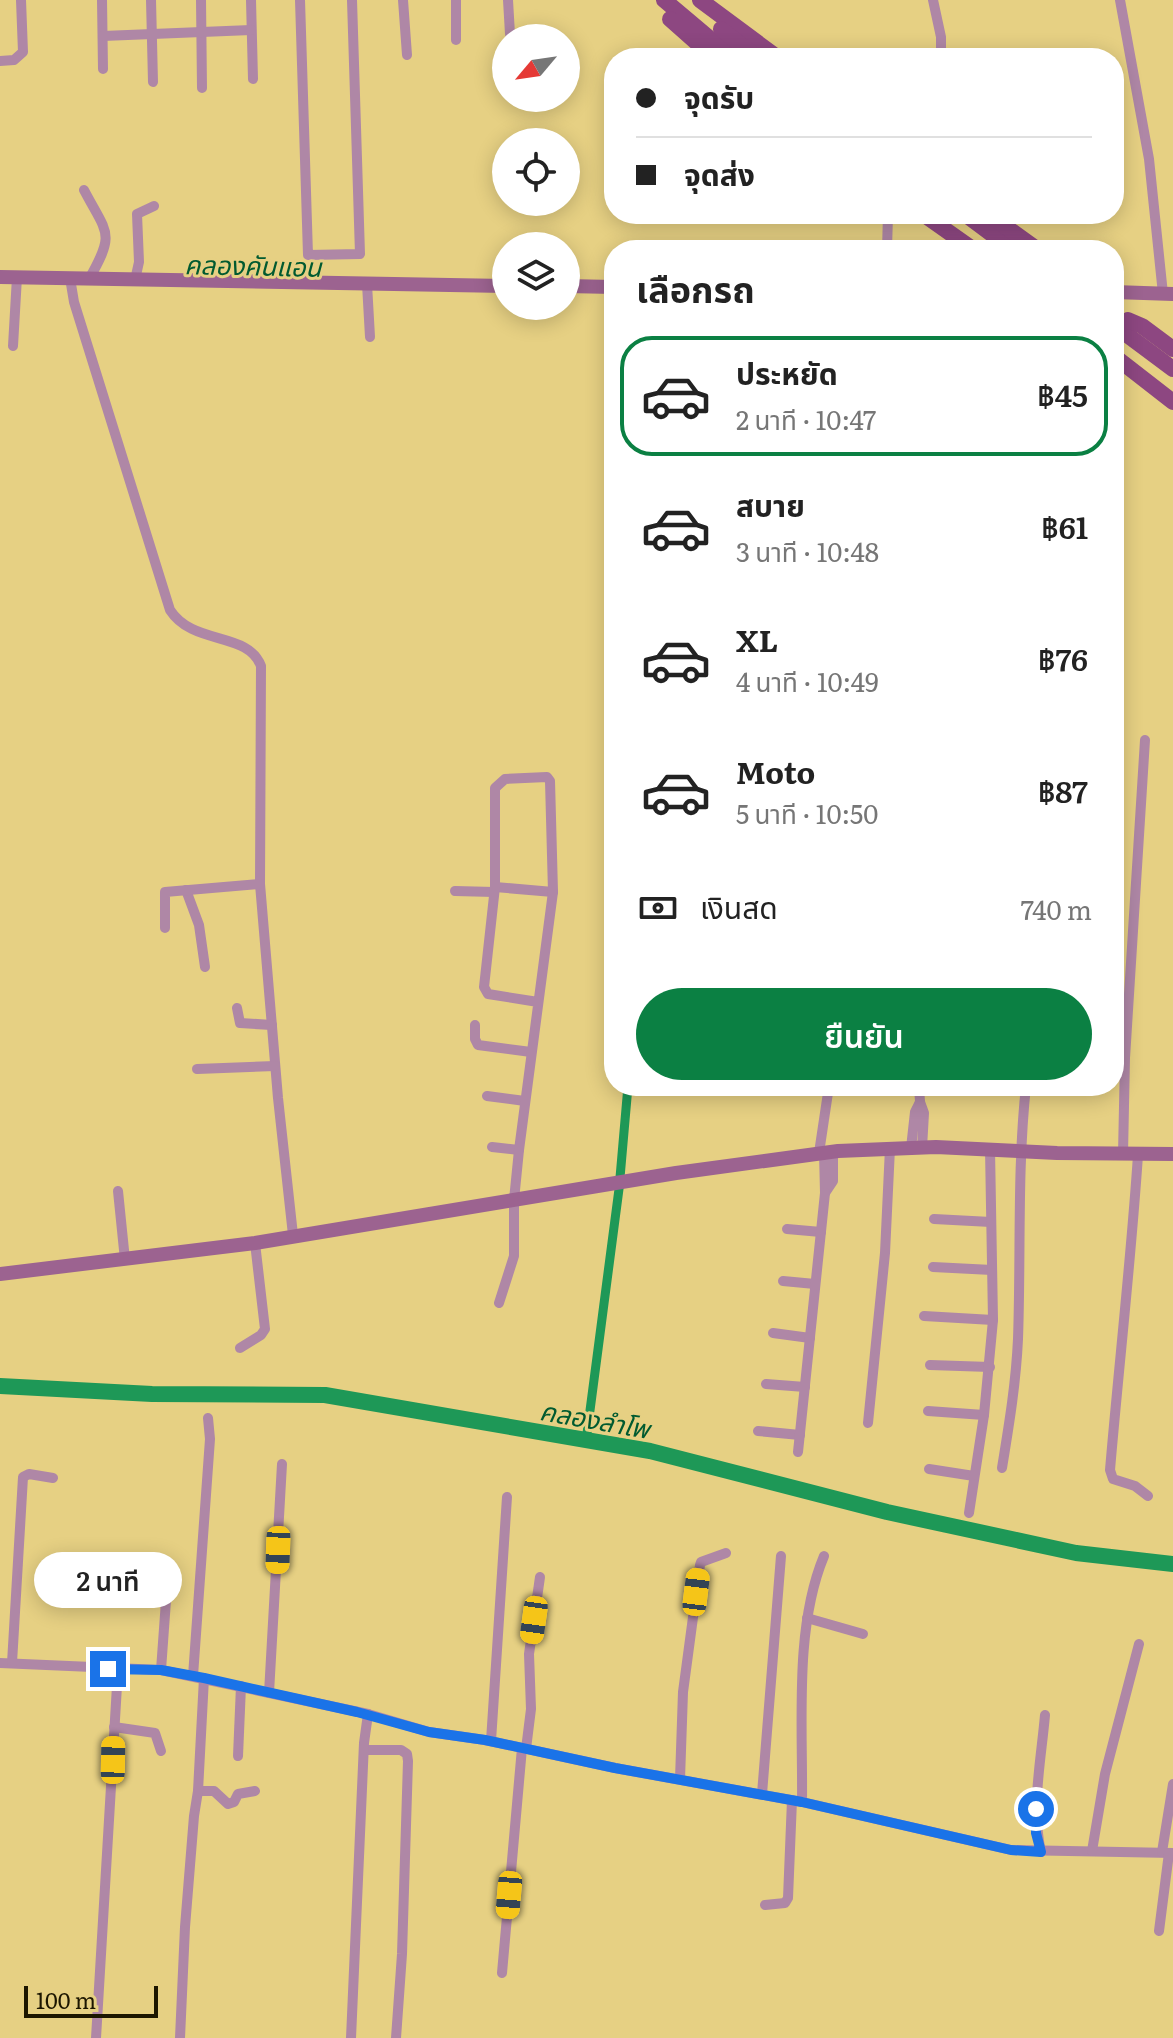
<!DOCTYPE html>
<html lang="th">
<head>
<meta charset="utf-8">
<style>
  :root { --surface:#fff; --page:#f2f2f2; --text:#222; --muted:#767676; --line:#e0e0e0; --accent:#0b8043 }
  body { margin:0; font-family:Literata,"Noto Sans Thai",serif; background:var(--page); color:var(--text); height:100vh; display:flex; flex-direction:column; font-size:30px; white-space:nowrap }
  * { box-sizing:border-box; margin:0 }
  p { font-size:26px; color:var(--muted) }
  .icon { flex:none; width:44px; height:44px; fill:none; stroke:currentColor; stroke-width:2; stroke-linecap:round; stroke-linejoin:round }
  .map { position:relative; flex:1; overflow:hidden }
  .side { position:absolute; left:604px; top:240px; width:520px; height:856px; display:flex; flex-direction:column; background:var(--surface); border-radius:32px; box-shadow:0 4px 20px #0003 }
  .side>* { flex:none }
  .guide { position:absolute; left:604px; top:48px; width:520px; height:176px; border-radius:32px; box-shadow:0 4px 20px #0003; display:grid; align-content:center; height:176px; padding:0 32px; background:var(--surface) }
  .needle { width:52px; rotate:241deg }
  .controls { position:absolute; left:492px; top:24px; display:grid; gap:16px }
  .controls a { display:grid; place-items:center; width:88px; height:88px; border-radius:50%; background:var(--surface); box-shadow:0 4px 20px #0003; font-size:40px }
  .scale { position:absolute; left:24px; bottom:20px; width:134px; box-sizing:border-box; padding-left:8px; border:4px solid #1c1600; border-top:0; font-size:22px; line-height:28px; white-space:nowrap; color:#1c1600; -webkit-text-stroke:6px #e6d083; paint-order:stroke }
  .end { position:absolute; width:36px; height:36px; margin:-18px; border:10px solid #1a73e8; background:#fff; box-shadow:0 0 0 4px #fff }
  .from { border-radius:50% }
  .bubble { position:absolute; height:56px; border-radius:28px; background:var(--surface); box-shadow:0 4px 20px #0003; font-size:26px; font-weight:600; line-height:56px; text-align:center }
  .car { position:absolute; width:24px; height:48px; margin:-24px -12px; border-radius:10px; box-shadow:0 0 6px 2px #0007; background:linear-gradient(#f5c518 24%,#345 0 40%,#f5c518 0 76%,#345 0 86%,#f5c518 0) }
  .guide b { display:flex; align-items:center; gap:28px; height:76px; font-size:30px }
  .guide b+b { border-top:2px solid var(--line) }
  .guide i { width:20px; height:20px; background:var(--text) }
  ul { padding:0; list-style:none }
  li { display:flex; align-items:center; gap:24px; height:120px; margin:0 16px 12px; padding:0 16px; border:4px solid transparent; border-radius:32px }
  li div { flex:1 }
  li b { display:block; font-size:30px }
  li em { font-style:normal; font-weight:600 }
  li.selected { border-color:var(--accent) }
  li>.icon { width:72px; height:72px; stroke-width:1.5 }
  h2 { padding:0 32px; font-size:36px; line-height:96px }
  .pay { display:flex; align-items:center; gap:20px; height:88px; padding:0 32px; font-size:30px }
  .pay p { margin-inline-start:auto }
  .primary-button { display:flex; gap:16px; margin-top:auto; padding:16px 32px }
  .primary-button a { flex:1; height:92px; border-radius:48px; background:var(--accent); color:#fff; font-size:32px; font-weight:600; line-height:92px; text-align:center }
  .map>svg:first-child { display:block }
</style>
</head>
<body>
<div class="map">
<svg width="1173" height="2038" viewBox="0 0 1173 2038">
  <rect width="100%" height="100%" fill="#e6d083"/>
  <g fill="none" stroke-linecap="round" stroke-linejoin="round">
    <path stroke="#1e9857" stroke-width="9" d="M 586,1441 L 619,1189 L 628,1086"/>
    <path stroke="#1e9857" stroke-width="16" d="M 0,1386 L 152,1394 L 325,1395 L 650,1451 L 887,1512 L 1076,1553 L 1173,1564"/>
    <g stroke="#af87a6" stroke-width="10">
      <path d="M 102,0 L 103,69"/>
      <path d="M 151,0 L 153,82"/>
      <path d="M 201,0 L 202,88"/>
      <path d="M 251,0 L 253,79"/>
      <path d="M 300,0 L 308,255 L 360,254 L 352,0"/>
      <path d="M 403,0 L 407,55"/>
      <path d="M 456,0 L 456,40"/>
      <path d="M 508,0 L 510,34"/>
      <path d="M 933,0 L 941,37 L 941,58"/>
      <path d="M 1120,0 L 1149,159 L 1163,294"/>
      <path d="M 103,36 L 251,30"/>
      <path d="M 0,61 L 14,60 L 23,52 L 21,0"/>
      <path d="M 84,190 C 107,234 116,232 89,279"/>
      <path d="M 887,250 L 888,214"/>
      <path d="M 70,278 L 74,302 L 170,610 C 193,646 248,631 261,666 L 260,884 L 278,1098 L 293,1235"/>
      <path d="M 135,280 L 139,262 L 137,214 L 154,206"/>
      <path d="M 367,284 L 370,337"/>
      <path d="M 13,346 L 17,277"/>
      <path d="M 495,887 L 553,892"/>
      <path d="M 186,890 L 199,925 L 205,967"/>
      <path d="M 455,891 L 494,892"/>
      <path d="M 165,928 L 165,892 L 260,884"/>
      <path d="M 237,1008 L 240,1023 L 272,1025"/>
      <path d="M 475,1025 L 475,1039 L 478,1045 L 531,1052"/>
      <path d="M 197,1069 L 275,1066"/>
      <path d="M 919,1086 L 920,1102"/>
      <path d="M 487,1096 L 525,1101"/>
      <path d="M 492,1147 L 519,1150"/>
      <path d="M 911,1148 L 915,1112 L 920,1102 L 924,1113 L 922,1148"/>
      <path d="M 824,1152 L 825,1193 L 833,1181 L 833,1151"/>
      <path d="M 819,1153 L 829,1086"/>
      <path d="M 1123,1154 L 1125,1058 L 1145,740"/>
      <path d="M 1138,1155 C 1131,1260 1119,1364 1110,1470 L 1113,1479 L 1135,1486 L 1148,1496"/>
      <path d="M 118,1191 L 125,1260"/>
      <path d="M 934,1219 L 991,1222"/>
      <path d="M 787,1229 L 821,1232"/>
      <path d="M 933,1267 L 992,1270"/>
      <path d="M 783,1281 L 815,1284"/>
      <path d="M 499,1303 L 514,1256 L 514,1200 L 519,1150 L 553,892 L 550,781 L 547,777 L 505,779 L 495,788 L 495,887 L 484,987 L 488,994 L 538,1002"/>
      <path d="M 924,1316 L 993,1320"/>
      <path d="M 773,1333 L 810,1338"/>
      <path d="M 240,1348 L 261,1335 L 265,1329 L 255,1243"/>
      <path d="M 930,1365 L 990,1367"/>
      <path d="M 766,1384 L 805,1387"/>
      <path d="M 928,1411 L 984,1415"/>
      <path d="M 868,1423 L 885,1253 L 890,1148"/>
      <path d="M 758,1431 L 800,1435"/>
      <path d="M 798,1452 L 825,1193"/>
      <path d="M 1002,1468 C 1009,1425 1016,1383 1018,1339 C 1021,1255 1017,1170 1026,1086"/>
      <path d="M 929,1469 L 974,1476"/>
      <path d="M 969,1513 L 984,1415 L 993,1320 L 990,1149"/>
      <path d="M 807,1618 L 863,1634"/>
      <path d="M 0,1663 L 161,1670 L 368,1714 L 429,1732 L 485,1740 L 615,1768 L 802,1802 L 1011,1850 L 1173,1853"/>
      <path d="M 12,1663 L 23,1477 L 29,1474 L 53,1478"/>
      <path d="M 161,1670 L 168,1573"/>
      <path d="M 193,1676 L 210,1439 L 208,1418"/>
      <path d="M 269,1693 L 282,1464"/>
      <path d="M 114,1727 L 155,1733 L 161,1751"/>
      <path d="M 491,1741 L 507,1497"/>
      <path d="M 526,1749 L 531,1709 L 529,1654 L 540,1577"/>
      <path d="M 364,1750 L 401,1750 L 407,1754 L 408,1761 L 402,1954 L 396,2038"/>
      <path d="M 238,1756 L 241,1686"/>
      <path d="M 680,1779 L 683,1692 L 700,1565 L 701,1562 L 726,1553"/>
      <path d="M 198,1791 L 214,1791 L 228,1804 L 234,1802 L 238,1794 L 255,1791"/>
      <path d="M 762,1794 L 781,1556"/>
      <path d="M 802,1802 C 803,1724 794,1628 824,1556"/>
      <path d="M 1092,1851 L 1105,1774 L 1139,1644"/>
      <path d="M 1041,1852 C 1031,1807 1041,1761 1045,1715"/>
      <path d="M 1162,1852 L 1173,1784"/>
      <path d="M 765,1905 L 785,1903 L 788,1898 L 792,1800"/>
      <path d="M 1159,1931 L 1169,1853"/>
      <path d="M 502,1973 L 522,1748"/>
      <path d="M 96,2038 L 118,1669"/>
      <path d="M 180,2038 L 185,1927 L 194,1816 L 198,1791 L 204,1678"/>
      <path d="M 351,2038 L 364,1743 L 368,1714"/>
    </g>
    <g stroke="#9c6390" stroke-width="14">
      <path d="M 0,277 L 506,286"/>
      <path d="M 566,286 L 614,287"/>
      <path d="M 1114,292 L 1173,294"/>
      <path d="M 0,1274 L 255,1243 L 676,1173 L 838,1151 L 936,1147 L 1057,1153 L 1173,1154"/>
    </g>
    <g stroke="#8d4781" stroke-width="16">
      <path d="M 664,0 L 733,58"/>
      <path d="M 700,0 L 778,58"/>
      <path d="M 670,19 L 714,58"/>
      <path d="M 721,29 L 758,58"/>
      <path d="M 923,214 L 974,250"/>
      <path d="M 965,214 L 1013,250"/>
      <path d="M 988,214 L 1038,250"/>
      <path d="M 1114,325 L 1173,369"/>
      <path d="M 1114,329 L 1128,320 L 1142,326 L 1173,349"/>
      <path d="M 1114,356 L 1173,402"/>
    </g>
  </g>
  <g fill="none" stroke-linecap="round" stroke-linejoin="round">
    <path stroke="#1a73e8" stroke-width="10" d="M 108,1669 L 161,1670 L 204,1678 L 357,1712 L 429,1732 L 485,1740 L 615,1768 L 802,1802 L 1011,1850 L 1041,1852 L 1036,1833 L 1036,1809"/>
  </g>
  <g text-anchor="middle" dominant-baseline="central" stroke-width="6" stroke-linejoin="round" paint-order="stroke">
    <g font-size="26" font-style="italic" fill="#015a30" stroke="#e6d083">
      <text transform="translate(253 264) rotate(1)">คลองคันแอน</text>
      <text transform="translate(595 1418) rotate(10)">คลองลำโพ</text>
    </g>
  </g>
</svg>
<div class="controls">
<a><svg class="needle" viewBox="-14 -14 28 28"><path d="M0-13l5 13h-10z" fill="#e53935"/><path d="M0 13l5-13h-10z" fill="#767676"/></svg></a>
<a><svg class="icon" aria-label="locate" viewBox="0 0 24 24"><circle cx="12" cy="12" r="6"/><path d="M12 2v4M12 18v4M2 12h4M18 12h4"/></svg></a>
<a><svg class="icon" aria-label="layers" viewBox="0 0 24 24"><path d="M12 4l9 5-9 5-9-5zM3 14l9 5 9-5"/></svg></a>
</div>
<div class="scale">100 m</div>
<i class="end from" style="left:1036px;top:1809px"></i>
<i class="end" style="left:108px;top:1669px"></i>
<div class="bubble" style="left:34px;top:1552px;width:148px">2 นาที</div>
<i class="car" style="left:278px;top:1550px;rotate:182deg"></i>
<i class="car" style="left:696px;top:1592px;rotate:7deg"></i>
<i class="car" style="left:534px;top:1620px;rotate:188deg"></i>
<i class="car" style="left:113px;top:1760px;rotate:1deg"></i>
<i class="car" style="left:509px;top:1895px;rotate:185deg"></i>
<div class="guide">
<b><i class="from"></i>จุดรับ</b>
<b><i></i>จุดส่ง</b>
</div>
<section class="side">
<h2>เลือกรถ</h2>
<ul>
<li class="selected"><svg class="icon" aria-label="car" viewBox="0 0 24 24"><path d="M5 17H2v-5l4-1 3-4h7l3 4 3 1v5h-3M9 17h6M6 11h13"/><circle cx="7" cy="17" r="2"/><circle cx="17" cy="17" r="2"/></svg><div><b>ประหยัด</b><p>2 นาที · 10:47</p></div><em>฿45</em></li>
<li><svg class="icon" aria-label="car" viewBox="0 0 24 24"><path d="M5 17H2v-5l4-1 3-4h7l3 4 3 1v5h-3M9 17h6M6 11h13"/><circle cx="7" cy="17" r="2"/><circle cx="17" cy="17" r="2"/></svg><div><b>สบาย</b><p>3 นาที · 10:48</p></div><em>฿61</em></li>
<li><svg class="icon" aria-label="car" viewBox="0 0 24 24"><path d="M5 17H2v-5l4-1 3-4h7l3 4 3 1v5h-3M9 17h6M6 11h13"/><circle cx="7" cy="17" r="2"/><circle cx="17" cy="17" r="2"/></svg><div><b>XL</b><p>4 นาที · 10:49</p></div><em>฿76</em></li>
<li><svg class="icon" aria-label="car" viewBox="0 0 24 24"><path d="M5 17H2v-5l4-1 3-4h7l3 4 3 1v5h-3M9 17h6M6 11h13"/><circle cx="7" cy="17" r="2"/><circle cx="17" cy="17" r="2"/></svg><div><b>Moto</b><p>5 นาที · 10:50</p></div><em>฿87</em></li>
</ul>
<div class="pay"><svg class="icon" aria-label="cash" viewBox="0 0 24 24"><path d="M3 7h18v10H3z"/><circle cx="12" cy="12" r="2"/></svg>เงินสด<p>740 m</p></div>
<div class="primary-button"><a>ยืนยัน</a></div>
</section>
</div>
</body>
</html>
